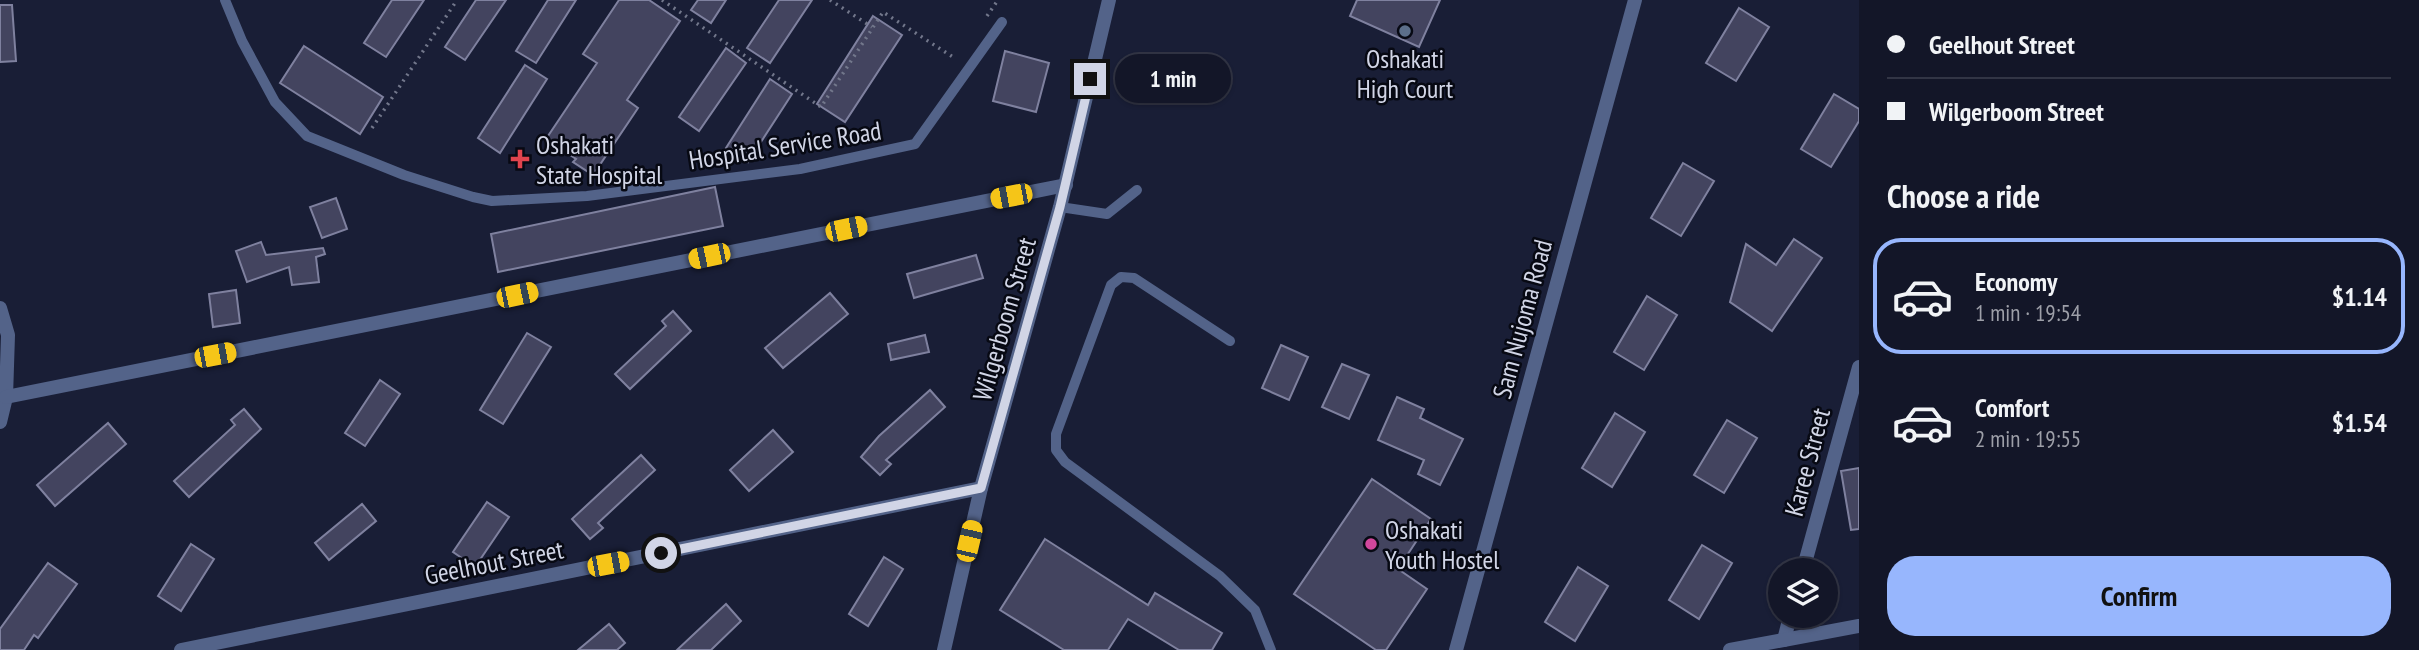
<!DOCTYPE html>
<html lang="en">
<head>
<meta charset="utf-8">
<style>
  :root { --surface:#131628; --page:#1c1f30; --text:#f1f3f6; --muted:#9d9fa8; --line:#323545; --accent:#97b6fd }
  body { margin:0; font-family:"PT Sans Narrow",sans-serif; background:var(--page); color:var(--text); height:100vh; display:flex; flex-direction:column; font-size:26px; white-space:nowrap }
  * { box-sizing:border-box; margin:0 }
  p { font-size:23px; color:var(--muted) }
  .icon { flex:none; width:38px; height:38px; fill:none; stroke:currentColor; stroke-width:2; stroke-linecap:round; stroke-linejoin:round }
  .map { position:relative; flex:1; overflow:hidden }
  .details { display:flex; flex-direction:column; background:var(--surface); width:560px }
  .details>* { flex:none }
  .banner { display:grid; align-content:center; height:154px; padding:0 28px; background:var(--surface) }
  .tools { position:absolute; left:1768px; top:558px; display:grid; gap:14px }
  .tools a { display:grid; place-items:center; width:70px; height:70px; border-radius:50%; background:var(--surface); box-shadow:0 2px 5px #0004,0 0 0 2px var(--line); font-size:35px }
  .end { position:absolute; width:32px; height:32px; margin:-16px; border:9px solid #d1d5e6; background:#111; box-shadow:0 0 0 4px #111 }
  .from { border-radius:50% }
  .bubble { position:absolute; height:49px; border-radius:24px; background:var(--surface); box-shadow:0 2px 5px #0004,0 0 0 2px var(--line); font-size:23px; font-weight:700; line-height:49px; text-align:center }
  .car { position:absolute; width:21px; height:42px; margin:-21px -10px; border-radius:9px; box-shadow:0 0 5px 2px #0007; background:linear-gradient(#f5c518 24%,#345 0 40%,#f5c518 0 76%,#345 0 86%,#f5c518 0) }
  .banner b { display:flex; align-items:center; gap:24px; height:66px; font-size:26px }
  .banner b+b { border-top:2px solid var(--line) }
  .banner i { width:18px; height:18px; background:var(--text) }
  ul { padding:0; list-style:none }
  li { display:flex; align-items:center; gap:21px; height:116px; margin:0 14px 10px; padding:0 14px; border:4px solid transparent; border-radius:28px }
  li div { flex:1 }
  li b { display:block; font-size:26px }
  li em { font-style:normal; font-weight:700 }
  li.active { border-color:var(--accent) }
  li>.icon { width:63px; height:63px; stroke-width:1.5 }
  h2 { padding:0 28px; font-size:32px; line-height:84px }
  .primary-button { display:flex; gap:14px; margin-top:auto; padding:14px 28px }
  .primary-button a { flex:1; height:80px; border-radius:28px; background:var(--accent); color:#111; font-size:28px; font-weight:700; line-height:80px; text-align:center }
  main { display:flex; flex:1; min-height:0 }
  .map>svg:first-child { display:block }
</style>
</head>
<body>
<main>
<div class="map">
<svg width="1859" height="650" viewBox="0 0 1859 650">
  <rect width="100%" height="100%" fill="#191e36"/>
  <g fill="#43445f" stroke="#7f819f" stroke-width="2">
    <path d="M 392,0 L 424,0 L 386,57 L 364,43 Z"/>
    <path d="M 476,0 L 506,0 L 465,60 L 445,47 Z"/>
    <path d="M 548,0 L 576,0 L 536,63 L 516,51 Z"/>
    <path d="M 619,0 L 649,0 L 680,21 L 627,100 L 638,108 L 593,175 L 573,162 L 576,159 L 546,139 L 597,63 L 583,54 Z"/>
    <path d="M 698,0 L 726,0 L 711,23 L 691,10 Z"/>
    <path d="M 779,0 L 812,0 L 770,63 L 747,48 Z"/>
    <path d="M 1357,0 L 1440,0 L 1419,47 L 1350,16 Z"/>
    <path d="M 0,5 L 12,5 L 16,61 L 0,62 Z"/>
    <path d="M 1739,8 L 1769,27 L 1736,81 L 1706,63 Z"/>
    <path d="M 873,16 L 902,35 L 845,122 L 817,104 Z"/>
    <path d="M 304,46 L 383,97 L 360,134 L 280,83 Z"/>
    <path d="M 726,48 L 746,63 L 699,131 L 679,117 Z"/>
    <path d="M 1005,51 L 1049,63 L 1036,112 L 993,101 Z"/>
    <path d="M 525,65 L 547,79 L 500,153 L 478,138 Z"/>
    <path d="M 770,79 L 792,94 L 748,162 L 726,148 Z"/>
    <path d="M 1834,94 L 1859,109 L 1859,121 L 1831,167 L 1801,149 Z"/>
    <path d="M 1683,163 L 1714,181 L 1681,236 L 1651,218 Z"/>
    <path d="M 715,187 L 723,226 L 498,272 L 491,234 Z"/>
    <path d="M 336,198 L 347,229 L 322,238 L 310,207 Z"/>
    <path d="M 1794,239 L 1822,258 L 1772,331 L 1730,302 L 1746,244 L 1776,265 Z"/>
    <path d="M 261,242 L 266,255 L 323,248 L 325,254 L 316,257 L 319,282 L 292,285 L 289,267 L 247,282 L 236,251 Z"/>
    <path d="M 976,255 L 983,278 L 914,298 L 907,274 Z"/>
    <path d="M 236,290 L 240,323 L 213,327 L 209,294 Z"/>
    <path d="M 830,293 L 848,314 L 783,368 L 765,348 Z"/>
    <path d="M 1647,296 L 1677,315 L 1644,370 L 1614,352 Z"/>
    <path d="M 673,311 L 691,331 L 630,389 L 615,374 L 666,326 L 662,321 Z"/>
    <path d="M 527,333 L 551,347 L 503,424 L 480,410 Z"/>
    <path d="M 925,335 L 929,352 L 891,360 L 888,344 Z"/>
    <path d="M 1281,345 L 1308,357 L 1289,400 L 1262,388 Z"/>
    <path d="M 1342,364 L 1369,375 L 1349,419 L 1322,407 Z"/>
    <path d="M 380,380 L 400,394 L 365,446 L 345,433 Z"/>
    <path d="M 930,390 L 945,407 L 886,460 L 891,464 L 880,475 L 861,457 L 879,436 Z"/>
    <path d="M 1397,397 L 1424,409 L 1420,418 L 1463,439 L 1440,485 L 1418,474 L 1424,460 L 1378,440 Z"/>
    <path d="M 244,409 L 261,429 L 189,497 L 174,481 L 235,425 L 231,420 Z"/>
    <path d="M 1615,413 L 1645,432 L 1612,487 L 1582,468 Z"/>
    <path d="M 1727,420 L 1757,438 L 1724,493 L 1694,475 Z"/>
    <path d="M 108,423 L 126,444 L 55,506 L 37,485 Z"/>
    <path d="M 773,430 L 793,452 L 749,491 L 730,470 Z"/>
    <path d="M 641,455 L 655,470 L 598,523 L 603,528 L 590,539 L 572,519 Z"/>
    <path d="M 1859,468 L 1859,529 L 1851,530 L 1841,471 Z"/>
    <path d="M 1372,479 L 1431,519 L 1398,569 L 1427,589 L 1386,650 L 1376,650 L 1294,594 Z"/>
    <path d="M 487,502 L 509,517 L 475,567 L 453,552 Z"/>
    <path d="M 362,504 L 376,521 L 329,560 L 315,543 Z"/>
    <path d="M 1045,539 L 1148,605 L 1155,593 L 1222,633 L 1212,650 L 1179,650 L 1128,619 L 1108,650 L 1064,650 L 1000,610 Z"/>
    <path d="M 191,544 L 214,559 L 181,611 L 158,596 Z"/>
    <path d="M 1702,545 L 1732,563 L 1699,619 L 1669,600 Z"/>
    <path d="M 884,557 L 903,569 L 868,626 L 849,614 Z"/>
    <path d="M 48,563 L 77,584 L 38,638 L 34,635 L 24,650 L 0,650 L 0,629 Z"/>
    <path d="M 1578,567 L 1608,586 L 1575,641 L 1545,622 Z"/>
    <path d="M 726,604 L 741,621 L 711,650 L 677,650 Z"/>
    <path d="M 609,624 L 625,643 L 617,650 L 578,650 Z"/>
  </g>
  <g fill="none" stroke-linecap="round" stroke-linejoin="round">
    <g stroke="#72778b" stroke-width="3.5" stroke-dasharray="2 5" stroke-linecap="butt">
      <path d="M 662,0 L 821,107 L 883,12 L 956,59"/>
      <path d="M 830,0 L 872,27"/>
      <path d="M 987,16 L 998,0"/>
      <path d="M 372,128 L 457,0"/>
    </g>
    <g stroke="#536389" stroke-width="10">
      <path d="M 225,0 L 242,41 L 275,102 L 307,136 L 404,175 L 473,197 L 492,201 L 587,196 L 800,169 L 915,144 L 1002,22"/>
      <path d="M 1060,207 L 1107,214 L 1137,190"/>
      <path d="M 1230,341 L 1134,278 L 1121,277 L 1111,285 L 1056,434 L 1056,450 L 1065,462 L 1220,576 L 1255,610 L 1271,650"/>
    </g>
    <g stroke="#536389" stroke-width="14">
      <path d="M 0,308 L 8,335 L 6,397 L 0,422"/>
      <path d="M 6,397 L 1066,185"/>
      <path d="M 1803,570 L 1859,367"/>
      <path d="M 1784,640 L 1790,616"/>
      <path d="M 181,650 L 981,488"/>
      <path d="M 944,650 L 981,488 L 1060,207 L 1109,0"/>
      <path d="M 1456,650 L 1635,0"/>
      <path d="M 1730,650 L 1859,626"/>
    </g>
  </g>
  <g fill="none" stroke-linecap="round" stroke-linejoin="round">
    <path stroke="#d1d5e6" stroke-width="9" d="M 661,553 L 981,488 L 1060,207 L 1090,79"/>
  </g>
  <circle fill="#5c6f8a" stroke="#070913" stroke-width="2.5" cx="1405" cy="31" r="7"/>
  <path fill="#e0444e" stroke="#070913" stroke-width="2.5" d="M516.5 148.5h7v7h7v7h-7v7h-7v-7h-7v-7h7z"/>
  <circle fill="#d1479c" stroke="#070913" stroke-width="2.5" cx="1371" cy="544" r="7"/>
  <g text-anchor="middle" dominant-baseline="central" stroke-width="5" stroke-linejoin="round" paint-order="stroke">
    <g font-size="26" fill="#d1d5e6" stroke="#070913" text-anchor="start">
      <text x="1405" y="58" text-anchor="middle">Oshakati<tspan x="1405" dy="30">High Court</tspan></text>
      <text x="536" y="144">Oshakati<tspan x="536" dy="30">State Hospital</tspan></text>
      <text x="1385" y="529">Oshakati<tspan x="1385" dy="30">Youth Hostel</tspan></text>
    </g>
    <g font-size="26" fill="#d1d5e6" stroke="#070913">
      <text transform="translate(785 145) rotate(-9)">Hospital Service Road</text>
      <text transform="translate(1004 319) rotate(-74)">Wilgerboom Street</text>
      <text transform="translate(1522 319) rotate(-75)">Sam Nujoma Road</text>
      <text transform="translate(1807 462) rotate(-75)">Karee Street</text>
      <text transform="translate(494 562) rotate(-11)">Geelhout Street</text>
    </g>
  </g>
</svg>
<div class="tools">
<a><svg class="icon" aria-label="layers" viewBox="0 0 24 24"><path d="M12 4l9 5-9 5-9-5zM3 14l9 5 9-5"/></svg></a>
</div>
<i class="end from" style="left:661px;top:553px"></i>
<i class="end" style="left:1090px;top:79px"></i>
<div class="bubble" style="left:1115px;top:54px;width:116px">1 min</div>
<i class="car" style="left:1011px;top:196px;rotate:259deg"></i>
<i class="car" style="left:846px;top:229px;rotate:78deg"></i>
<i class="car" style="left:709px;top:256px;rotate:258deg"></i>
<i class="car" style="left:517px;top:295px;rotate:78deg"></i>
<i class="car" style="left:215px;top:355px;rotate:79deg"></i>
<i class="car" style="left:969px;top:541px;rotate:13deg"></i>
<i class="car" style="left:608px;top:564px;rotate:79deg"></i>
</div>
<section class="details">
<div class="banner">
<b><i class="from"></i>Geelhout Street</b>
<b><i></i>Wilgerboom Street</b>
</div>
<h2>Choose a ride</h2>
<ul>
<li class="active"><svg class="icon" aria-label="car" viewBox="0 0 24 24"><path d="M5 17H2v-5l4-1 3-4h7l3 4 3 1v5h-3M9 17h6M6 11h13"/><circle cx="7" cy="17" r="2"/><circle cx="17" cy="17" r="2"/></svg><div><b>Economy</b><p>1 min · 19:54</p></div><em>$1.14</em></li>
<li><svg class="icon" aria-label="car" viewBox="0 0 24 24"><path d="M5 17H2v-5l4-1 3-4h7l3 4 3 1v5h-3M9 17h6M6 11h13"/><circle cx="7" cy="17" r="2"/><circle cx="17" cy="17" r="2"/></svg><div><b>Comfort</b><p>2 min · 19:55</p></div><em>$1.54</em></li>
</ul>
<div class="primary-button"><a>Confirm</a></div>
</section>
</main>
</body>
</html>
